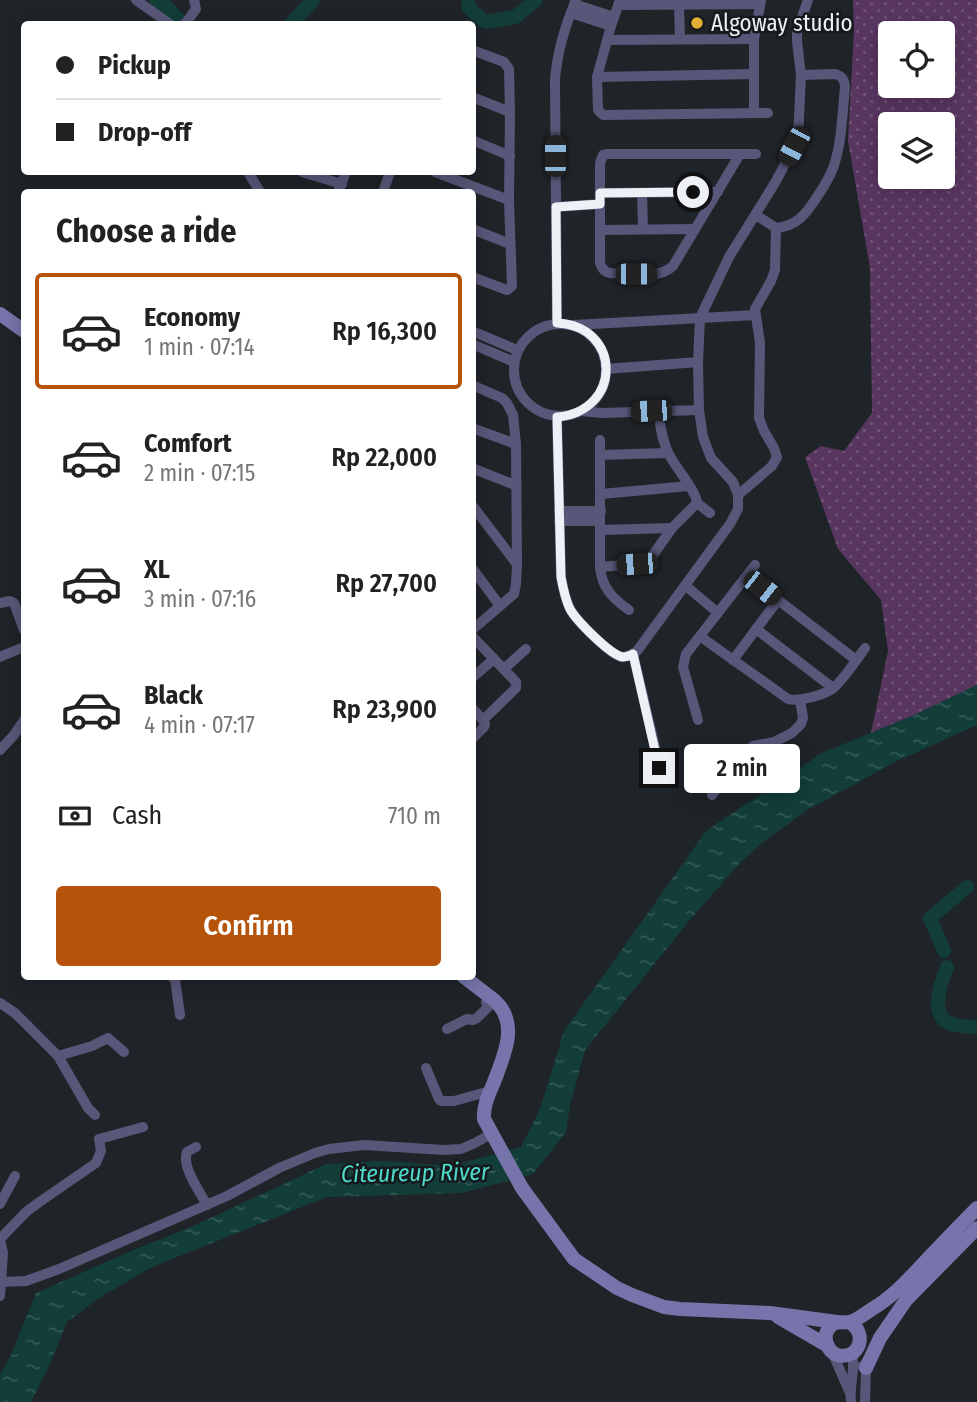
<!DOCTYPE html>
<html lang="en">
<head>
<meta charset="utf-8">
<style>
  :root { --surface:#fff; --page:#f2f2f2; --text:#222; --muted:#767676; --line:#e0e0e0; --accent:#b45309 }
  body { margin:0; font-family:"Fira Sans Condensed",sans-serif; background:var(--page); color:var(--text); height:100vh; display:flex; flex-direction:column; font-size:26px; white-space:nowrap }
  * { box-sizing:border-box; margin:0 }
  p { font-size:23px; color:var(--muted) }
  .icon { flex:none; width:38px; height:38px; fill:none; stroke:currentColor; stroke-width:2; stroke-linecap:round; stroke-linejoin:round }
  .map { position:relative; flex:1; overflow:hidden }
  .panel { position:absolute; left:21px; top:189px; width:455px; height:791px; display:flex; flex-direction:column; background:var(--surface); border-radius:7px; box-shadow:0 4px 18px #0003 }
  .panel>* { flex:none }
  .banner { position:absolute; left:21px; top:21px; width:455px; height:154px; border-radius:7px; box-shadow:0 4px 18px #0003; display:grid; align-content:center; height:154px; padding:0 35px; background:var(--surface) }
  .fabs { position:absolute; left:878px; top:21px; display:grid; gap:14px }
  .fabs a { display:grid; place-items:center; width:77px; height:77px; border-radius:7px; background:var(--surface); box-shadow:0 4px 18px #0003; font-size:35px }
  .end { position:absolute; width:32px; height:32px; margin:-16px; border:9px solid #edf0f4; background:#111; box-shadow:0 0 0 4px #111 }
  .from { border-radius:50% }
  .bubble { position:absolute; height:49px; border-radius:7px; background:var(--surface); box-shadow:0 4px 18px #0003; font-size:23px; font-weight:600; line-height:49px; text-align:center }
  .car { position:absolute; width:21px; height:42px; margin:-21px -10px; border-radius:9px; box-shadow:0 0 5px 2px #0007; background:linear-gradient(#222 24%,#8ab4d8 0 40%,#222 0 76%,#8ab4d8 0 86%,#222 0) }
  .banner b { display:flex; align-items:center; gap:24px; height:66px; font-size:26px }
  .banner b+b { border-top:2px solid var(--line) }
  .banner i { width:18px; height:18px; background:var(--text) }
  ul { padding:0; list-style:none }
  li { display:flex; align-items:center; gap:21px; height:116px; margin:0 14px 10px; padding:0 21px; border:4px solid transparent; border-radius:7px }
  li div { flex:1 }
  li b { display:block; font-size:26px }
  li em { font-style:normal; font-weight:600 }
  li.active { border-color:var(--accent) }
  li>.icon { width:63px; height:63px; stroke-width:1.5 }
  h2 { padding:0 35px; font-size:32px; line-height:84px }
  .pay { display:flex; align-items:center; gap:18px; height:77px; padding:0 35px; font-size:26px }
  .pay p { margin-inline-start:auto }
  .button { display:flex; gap:14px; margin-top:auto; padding:14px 35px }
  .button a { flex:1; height:80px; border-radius:7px; background:var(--accent); color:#fff; font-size:28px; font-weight:600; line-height:80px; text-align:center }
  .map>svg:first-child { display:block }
</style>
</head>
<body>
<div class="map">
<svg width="977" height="1402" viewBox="0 0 977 1402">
  <defs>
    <pattern id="grass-dots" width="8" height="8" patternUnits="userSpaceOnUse" patternTransform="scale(1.75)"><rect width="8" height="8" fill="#583660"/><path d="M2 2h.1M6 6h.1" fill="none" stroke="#705377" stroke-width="1.8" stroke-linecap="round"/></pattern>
    <pattern id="water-ripples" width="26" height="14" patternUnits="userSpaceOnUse" patternTransform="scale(1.75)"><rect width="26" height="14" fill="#123d39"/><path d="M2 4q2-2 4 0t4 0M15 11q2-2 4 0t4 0" fill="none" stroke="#355956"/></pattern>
  </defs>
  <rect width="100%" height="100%" fill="#1f2429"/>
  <path fill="url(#grass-dots)" fill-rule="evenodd" d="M 853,0 L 977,0 L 977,685 L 912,716 L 871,733 L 888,651 L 881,600 L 838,549 L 805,457 L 821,446 L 844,451 L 872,413 L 870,268 L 848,141 L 854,30 ZM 891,33 L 943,33 L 943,86 L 891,86 ZM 891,124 L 943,124 L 943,177 L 891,177 Z"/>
  <path fill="url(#water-ripples)" d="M 977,685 L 977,725 L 895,762 L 809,809 L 763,842 L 739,864 L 689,921 L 585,1050 L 570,1105 L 566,1132 L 533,1174 L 462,1193 L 327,1197 L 152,1267 L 99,1298 L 67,1322 L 49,1366 L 31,1402 L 0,1402 L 0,1374 L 11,1355 L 36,1293 L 138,1248 L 189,1228 L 326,1164 L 386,1161 L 451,1166 L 521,1147 L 540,1109 L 564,1031 L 706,831 L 822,753 L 912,716 Z"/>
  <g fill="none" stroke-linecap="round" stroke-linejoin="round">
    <g stroke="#123d39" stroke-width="14">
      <path d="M 156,0 L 166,6 L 182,24"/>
      <path d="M 468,0 L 469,8 L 485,22 L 515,17 L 536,0"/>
      <path d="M 291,24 L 313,0"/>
      <path d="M 944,951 L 930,918 L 967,887"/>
      <path d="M 947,967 C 941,982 929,1014 949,1023 C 956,1027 969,1026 977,1028"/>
    </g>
    <g stroke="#585779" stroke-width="10">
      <path d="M 136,0 L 170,24"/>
      <path d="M 620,0 L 611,26 L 597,77 L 598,110 L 603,115 L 768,113"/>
      <path d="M 574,4 L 614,17"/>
      <path d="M 618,5 L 760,4"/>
      <path d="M 679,5 L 680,39"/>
      <path d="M 571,13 L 611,26"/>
      <path d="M 185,24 L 196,9 L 194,0"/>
      <path d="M 607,40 L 754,39"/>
      <path d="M 472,50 L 504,62 L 509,69 L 510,112 L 509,200 L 512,286 L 507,290 L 472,277"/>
      <path d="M 597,77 L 754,74"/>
      <path d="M 472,97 L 510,112"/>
      <path d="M 754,113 L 754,39 L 761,0"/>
      <path d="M 472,140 L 510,156"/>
      <path d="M 740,154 L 608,154 L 603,155 L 600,163 L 600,263 C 602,269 605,273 611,273 C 631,274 658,280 673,266 L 740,154 L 756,154"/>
      <path d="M 248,172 L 260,192"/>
      <path d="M 302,172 L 342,184"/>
      <path d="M 435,172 L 509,200"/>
      <path d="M 338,192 L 346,172"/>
      <path d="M 383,192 L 390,172"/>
      <path d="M 600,193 L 718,192"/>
      <path d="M 642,193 L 643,229"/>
      <path d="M 556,207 L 600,204"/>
      <path d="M 756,215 L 776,228 C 797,226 806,214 817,197 C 823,188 829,179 833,168 C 842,144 842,114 845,88 C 845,81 843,76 835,74 L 801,75"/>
      <path d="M 472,229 L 510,244"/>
      <path d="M 600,230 L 695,229"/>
      <path d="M 557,323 L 555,80 C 557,52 565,26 576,0"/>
      <circle cx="560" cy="370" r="46"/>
      <path d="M 574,325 L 755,315"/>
      <path d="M 472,331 L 517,350"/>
      <path d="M 472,344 L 514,362"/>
      <path d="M 606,369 L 698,362"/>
      <path d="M 472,385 L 502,398 L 507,403 L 513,415 L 516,444 L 517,564 L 516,584 L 514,594 L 472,630"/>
      <path d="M 582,411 L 602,413 L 699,410"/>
      <path d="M 557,417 L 561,577 C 563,588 565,598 570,609 C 576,620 610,655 622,657 C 628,657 632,654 637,651 L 730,524 L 738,509 L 738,495 L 733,482 L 711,458 L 703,437 L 699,410 L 698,362 L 700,318 L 729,257 L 776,181 L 798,139 L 801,75 L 797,41 L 797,31 L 808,0"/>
      <path d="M 660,424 C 662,435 664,446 670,456 C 676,468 697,492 697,503 L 672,528 L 653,555 L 646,561 L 637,564 L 600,567 L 600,455 L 668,453"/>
      <path d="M 472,428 L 516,444"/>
      <path d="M 600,455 L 600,440"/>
      <path d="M 472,468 L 515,485"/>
      <path d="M 601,494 L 689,486"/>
      <path d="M 738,495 L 772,466 L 777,457 L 774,448 L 764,431 L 759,418 L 760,343 L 755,309 L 771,281 L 775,270 L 776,228"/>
      <path d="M 697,503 L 710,513"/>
      <path d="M 472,505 L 516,563"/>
      <path d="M 559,511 L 601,511"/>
      <path d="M 559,521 L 600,521"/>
      <path d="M 601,530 L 672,528"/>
      <path d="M 600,567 C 602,588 612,598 629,610"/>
      <path d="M 472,568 L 500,606"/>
      <path d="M 747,576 L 856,660"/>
      <path d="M 686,586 L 718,613"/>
      <path d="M 0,603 L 10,601 L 14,603 L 24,630"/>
      <path d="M 756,629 L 833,688"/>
      <path d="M 472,636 L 516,682 L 516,688 L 483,720 L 485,724 L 484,727 L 472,739"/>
      <path d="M 701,637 L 788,699 C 799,702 823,695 832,689 C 841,683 858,658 865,648"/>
      <path d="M 633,654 L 658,760 L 659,774"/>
      <path d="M 0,657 L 24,647"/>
      <path d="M 733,660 L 778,600"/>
      <path d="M 504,669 L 526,649"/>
      <path d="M 472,678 L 494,659"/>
      <path d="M 472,708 L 483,720"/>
      <path d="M 698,720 L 683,667 L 686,654 L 755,565"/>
      <path d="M 0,750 L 14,735 L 24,720"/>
      <path d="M 712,795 L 745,753 L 753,746 L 774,742 L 792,733 L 801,724 L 803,718 L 800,700"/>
      <path d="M 171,976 L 175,979 L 180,1015"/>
      <path d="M 0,1003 L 15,1013 L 58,1056 L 92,1046 L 108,1038 L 124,1052"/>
      <path d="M 447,1029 L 467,1019 L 473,1020 L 477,1018 L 489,1006 L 486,1002 L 490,997"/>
      <path d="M 58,1056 L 88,1108 L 95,1115"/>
      <path d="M 426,1068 L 439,1099 L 441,1101 L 454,1101 L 490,1091"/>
      <path d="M 196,1147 L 187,1152 C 181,1166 200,1192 207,1205"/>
      <path d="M 0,1204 L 15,1176"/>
      <path d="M 1,1282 L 26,1281 L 59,1269 L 227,1196 L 279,1168 L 315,1153 L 329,1149 L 364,1145 L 444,1150 L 461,1149 L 475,1143 L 491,1134"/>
      <path d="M 0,1296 L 3,1253 L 0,1239 L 26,1212 L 38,1203 L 96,1163 L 101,1151 L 99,1139 L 143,1127"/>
      <path d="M 832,1352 L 850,1393"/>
      <path d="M 862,1366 L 866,1368 L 865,1402"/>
      <path d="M 851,1402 C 849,1386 856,1369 852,1353"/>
    </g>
    <g stroke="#7674aa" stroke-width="14">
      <path d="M 0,314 L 24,331"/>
      <path d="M 463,976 C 473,984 484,992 494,1000 C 520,1023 504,1055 494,1082 C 489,1094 483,1106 484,1119 L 522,1188 L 574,1259 L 617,1288 L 632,1295 L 664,1307 L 680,1309 L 770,1313 L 837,1322"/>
      <path d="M 778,1317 L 828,1346"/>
      <path d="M 849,1322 C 869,1333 859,1361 837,1355 C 827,1351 822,1337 829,1328 C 835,1320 841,1323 849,1322 C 856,1321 866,1313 872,1309 C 891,1298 906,1282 921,1266 C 939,1247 958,1227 977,1208"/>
      <path d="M 866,1368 L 880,1338 L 906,1300 L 977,1228"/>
    </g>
  </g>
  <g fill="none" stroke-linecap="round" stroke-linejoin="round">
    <path stroke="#edf0f4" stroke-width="9" d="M 659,768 L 633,654 C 629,656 628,657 623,657 C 610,655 576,620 570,609 C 565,599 563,588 561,577 L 557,417 C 623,411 622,326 557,323 L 556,207 L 600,204 L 600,193 L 693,192"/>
  </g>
  <circle fill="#e3ae34" stroke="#161a1f" stroke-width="2.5" cx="697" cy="23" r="7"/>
  <g text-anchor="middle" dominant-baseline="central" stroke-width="5" stroke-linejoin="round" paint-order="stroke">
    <g font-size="23" fill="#edf0f4" stroke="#161a1f" text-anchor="start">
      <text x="711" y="23">Algoway studio</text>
    </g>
    <g font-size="24" font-style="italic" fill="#4ed9c9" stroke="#161a1f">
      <text transform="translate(415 1173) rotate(-1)">Citeureup River</text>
    </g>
  </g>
</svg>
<div class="fabs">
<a><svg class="icon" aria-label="locate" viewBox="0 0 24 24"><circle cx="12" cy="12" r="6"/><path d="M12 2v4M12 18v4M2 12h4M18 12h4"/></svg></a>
<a><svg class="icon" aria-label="layers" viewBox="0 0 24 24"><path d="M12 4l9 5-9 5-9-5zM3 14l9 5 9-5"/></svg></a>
</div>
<i class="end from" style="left:693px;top:192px"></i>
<i class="end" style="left:659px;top:768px"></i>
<div class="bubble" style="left:684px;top:744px;width:116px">2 min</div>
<i class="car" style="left:794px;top:146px;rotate:208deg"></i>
<i class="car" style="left:555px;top:156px;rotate:0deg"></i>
<i class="car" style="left:636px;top:274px;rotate:90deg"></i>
<i class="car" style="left:651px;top:411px;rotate:268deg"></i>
<i class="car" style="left:637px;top:564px;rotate:266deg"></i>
<i class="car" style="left:762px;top:588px;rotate:128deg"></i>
<div class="banner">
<b><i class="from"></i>Pickup</b>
<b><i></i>Drop-off</b>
</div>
<section class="panel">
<h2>Choose a ride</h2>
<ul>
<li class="active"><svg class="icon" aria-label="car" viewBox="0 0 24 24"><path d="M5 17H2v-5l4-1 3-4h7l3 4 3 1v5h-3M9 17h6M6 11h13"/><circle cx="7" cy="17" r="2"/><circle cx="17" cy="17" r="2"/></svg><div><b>Economy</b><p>1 min · 07:14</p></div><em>Rp 16,300</em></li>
<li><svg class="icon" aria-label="car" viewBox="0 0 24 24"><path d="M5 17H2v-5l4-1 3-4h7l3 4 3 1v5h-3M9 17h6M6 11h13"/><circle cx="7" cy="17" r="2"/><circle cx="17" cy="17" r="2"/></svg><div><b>Comfort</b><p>2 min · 07:15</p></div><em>Rp 22,000</em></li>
<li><svg class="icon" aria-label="car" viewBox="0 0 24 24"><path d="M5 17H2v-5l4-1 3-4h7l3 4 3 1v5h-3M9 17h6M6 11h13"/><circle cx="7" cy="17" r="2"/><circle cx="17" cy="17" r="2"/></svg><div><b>XL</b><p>3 min · 07:16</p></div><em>Rp 27,700</em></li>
<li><svg class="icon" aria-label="car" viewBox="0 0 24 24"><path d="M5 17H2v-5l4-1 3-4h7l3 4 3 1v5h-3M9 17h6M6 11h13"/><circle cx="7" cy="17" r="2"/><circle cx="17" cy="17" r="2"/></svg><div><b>Black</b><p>4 min · 07:17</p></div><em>Rp 23,900</em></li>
</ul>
<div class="pay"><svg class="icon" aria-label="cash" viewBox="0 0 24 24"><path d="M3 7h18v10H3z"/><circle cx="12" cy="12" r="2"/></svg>Cash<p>710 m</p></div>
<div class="button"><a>Confirm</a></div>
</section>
</div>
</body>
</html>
